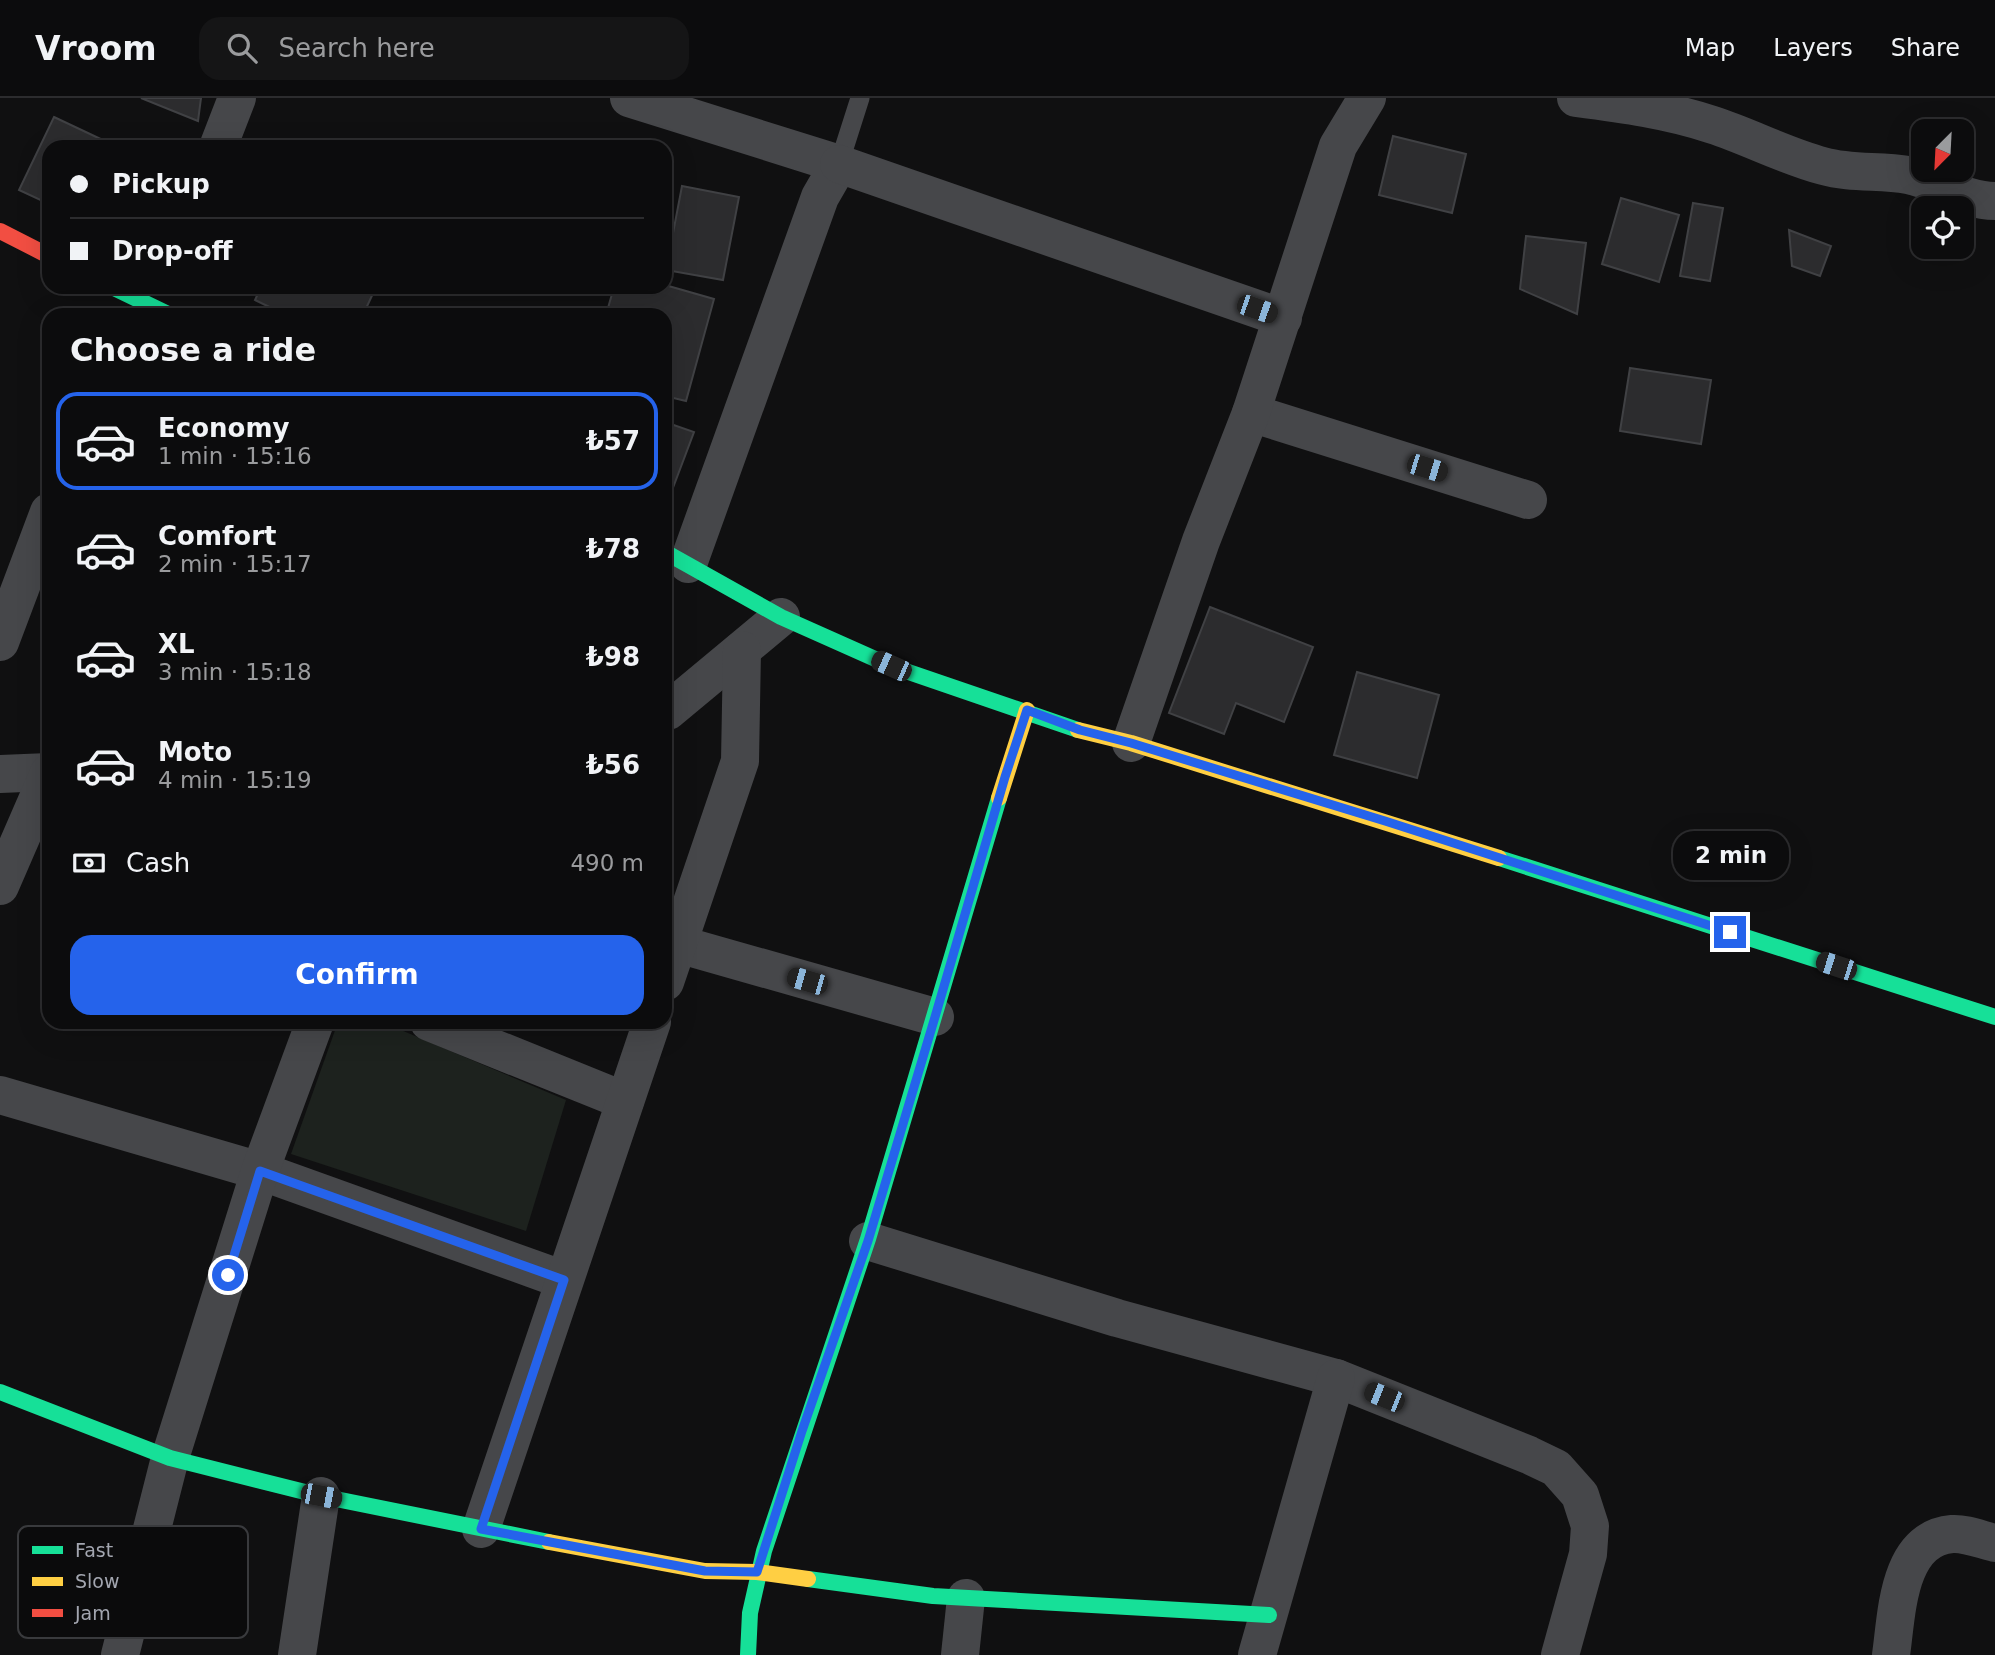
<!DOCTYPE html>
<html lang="en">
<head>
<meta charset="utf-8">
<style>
  :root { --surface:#0c0c0d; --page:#151516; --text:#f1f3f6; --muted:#9a9b9d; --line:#2c2c2e; --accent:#2563eb }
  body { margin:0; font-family:"DejaVu Sans",sans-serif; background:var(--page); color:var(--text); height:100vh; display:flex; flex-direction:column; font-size:26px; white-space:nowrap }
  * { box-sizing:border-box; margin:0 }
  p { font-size:23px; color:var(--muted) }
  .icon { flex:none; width:38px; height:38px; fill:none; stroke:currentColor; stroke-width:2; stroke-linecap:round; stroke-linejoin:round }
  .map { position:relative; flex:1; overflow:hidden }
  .drawer { position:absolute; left:42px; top:210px; width:630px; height:721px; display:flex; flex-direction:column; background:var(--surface); border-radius:21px; box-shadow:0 7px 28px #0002,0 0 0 2px var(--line) }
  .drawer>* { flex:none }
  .banner { position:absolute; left:42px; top:42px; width:630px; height:154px; border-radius:21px; box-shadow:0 7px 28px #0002,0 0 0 2px var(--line); display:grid; align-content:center; height:154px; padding:0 28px; background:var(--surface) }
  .needle { width:46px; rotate:204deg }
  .buttons { position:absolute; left:1911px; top:21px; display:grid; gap:14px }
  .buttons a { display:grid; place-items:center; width:63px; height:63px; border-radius:14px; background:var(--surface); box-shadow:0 7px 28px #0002,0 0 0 2px var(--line); font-size:35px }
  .end { position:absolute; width:32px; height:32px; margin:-16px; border:9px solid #2563eb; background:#fff; box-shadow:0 0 0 4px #fff }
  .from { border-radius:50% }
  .bubble { position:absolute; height:49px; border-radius:21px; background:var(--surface); box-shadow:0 7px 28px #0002,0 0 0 2px var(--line); font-size:23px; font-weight:600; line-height:49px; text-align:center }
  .car { position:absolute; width:21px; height:42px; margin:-21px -10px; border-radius:9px; box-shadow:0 0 5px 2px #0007; background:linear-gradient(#222 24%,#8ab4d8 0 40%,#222 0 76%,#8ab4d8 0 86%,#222 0) }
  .banner b { display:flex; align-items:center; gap:24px; height:66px; font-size:26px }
  .banner b+b { border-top:2px solid var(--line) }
  .banner i { width:18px; height:18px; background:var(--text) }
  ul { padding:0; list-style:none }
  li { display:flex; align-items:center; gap:21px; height:98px; margin:0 14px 10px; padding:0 14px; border:4px solid transparent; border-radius:21px }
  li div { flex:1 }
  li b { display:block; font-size:26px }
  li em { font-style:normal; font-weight:600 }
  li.active { border-color:var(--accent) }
  li>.icon { width:63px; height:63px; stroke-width:1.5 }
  h2 { padding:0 28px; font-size:32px; line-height:84px }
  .pay { display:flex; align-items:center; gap:18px; height:77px; padding:0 28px; font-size:26px }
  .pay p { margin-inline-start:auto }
  .primary-button { display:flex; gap:14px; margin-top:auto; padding:14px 28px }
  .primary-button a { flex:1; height:80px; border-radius:21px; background:var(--accent); color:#fff; font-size:28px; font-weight:600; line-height:80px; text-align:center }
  header { display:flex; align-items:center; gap:42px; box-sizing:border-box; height:98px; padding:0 35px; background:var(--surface); border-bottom:2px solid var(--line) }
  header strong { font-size:33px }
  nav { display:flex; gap:38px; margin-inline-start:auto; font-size:24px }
  .search { width:490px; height:63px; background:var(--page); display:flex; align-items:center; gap:18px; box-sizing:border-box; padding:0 24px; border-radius:21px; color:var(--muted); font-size:26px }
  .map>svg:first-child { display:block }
</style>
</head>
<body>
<header>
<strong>Vroom</strong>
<div class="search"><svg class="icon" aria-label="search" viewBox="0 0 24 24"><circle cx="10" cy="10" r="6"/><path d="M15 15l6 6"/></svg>Search here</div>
<nav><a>Map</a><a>Layers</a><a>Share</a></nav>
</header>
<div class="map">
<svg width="1995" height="1557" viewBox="0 0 1995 1557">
  <rect width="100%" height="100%" fill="#101011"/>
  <path fill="#1d221e" d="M 338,924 L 382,924 L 566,1002 L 526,1133 L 291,1056 Z"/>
  <g fill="#2c2c2e" stroke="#404144" stroke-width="2">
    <path d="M 141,0 L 201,0 L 198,23 Z"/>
    <path d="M 54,19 L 107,44 L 104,49 L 49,49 L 49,106 L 19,92 Z"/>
    <path d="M 1393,38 L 1466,56 L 1452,115 L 1379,97 Z"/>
    <path d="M 682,88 L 739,99 L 723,182 L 666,172 Z"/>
    <path d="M 1621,100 L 1679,117 L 1659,184 L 1602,166 Z"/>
    <path d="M 1693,105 L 1723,110 L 1710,183 L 1680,178 Z"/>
    <path d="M 1789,132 L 1831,148 L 1820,178 L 1792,168 Z"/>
    <path d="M 1526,138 L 1586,145 L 1577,216 L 1520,191 Z"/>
    <path d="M 665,187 L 714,201 L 686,303 L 665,298 L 665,217 L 606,217 L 614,189 L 665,189 Z"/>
    <path d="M 261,189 L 376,189 L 363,217 L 286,217 L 255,202 Z"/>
    <path d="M 1630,270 L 1711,282 L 1701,346 L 1620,333 Z"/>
    <path d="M 665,324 L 694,334 L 665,411 Z"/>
    <path d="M 1210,509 L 1313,549 L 1284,624 L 1236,605 L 1224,636 L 1169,615 Z"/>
    <path d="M 1357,574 L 1439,597 L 1417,680 L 1334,657 Z"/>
  </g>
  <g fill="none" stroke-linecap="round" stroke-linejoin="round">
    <path stroke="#46474a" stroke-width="19" d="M 839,66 L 860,0"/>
    <g stroke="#46474a" stroke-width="38">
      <path d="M 629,0 L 839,66 L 820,99 L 688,466"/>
      <path d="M 1576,0 C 1622,6 1668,12 1713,27 C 1750,39 1785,58 1823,68 C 1851,76 1880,72 1908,77 C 1938,83 1964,103 1995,103"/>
      <path d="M 218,49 L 237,0"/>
      <path d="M 839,66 L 1283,220"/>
      <path d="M 1251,315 L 1528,402"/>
      <path d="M 0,544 L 49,414"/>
      <path d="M 665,613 L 668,613 L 781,519"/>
      <path d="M 1131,645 L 1201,443 L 1251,315 L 1338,48 L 1367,0"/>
      <path d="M 0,676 L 49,674"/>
      <path d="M 0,788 L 49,675"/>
      <path d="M 678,846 L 935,919"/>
      <path d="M 665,884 L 740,663 L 742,552"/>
      <path d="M 429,924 L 625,1003"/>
      <path d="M 0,997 L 260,1073 L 564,1182"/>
      <path d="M 868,1143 L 1117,1220 L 1336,1280 L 1529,1357 L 1556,1370 L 1580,1397 L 1590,1428 L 1588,1456 L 1560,1557"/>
      <path d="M 481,1431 L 652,924"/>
      <path d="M 120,1557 L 170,1360 L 260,1073 L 315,924"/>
      <path d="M 297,1557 L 321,1398"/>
      <path d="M 960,1557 L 966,1500"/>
      <path d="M 1257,1557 L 1336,1280"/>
      <path d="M 1891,1557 C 1897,1516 1897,1441 1952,1436 C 1965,1435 1982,1442 1995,1445"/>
    </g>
    <g stroke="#16e098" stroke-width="16">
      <path d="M 112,189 L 170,217"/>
      <path d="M 665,454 L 781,519 L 891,568 L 1078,632"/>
      <path d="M 1499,760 L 1995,919"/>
      <path d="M 0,1294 L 170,1360 L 321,1398 L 549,1444"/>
      <path d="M 808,1481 L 933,1498 L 1269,1517"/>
      <path d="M 748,1557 L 750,1515 L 764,1453 L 868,1141 L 999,700"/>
    </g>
    <g stroke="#ffcf43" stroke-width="16">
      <path d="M 1078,632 L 1131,645 L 1499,760"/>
      <path d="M 999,700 L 1027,612"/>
      <path d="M 549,1444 L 705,1473 L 757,1474 L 808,1481"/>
    </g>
    <path stroke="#f24e42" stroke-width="16" d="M 0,133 L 49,158"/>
  </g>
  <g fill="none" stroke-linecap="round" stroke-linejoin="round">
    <path stroke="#2563eb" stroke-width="9" d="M 228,1177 L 260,1073 L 564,1182 L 481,1431 L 705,1473 L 757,1474 L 802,1333 L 868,1143 L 935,919 L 1005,679 L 1027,612 L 1080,632 L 1131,645 L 1385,723 L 1730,834"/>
  </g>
  <rect x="18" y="1428" width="230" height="112" rx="10" fill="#0b0b0c" stroke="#393a3d" stroke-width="2"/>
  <rect x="32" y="1448" width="31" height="8" fill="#16e098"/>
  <rect x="32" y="1479" width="31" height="9" fill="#ffcf43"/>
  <rect x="32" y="1511" width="31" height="8" fill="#f24e42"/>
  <g font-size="19" fill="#a3a6b0">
    <text x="75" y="1459">Fast</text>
    <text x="75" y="1490">Slow</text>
    <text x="75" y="1522">Jam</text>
  </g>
</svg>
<div class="buttons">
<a><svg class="needle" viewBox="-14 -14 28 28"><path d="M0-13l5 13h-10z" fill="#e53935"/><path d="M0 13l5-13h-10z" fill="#9a9b9d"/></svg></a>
<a><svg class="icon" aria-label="locate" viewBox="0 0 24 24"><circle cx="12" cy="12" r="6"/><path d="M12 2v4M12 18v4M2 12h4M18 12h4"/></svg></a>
</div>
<i class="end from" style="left:228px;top:1177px"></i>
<i class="end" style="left:1730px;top:834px"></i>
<div class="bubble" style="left:1673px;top:733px;width:116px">2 min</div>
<i class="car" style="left:1257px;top:211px;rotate:109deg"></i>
<i class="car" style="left:1427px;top:370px;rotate:107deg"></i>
<i class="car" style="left:891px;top:568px;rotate:294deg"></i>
<i class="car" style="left:1836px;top:868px;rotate:288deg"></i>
<i class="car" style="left:807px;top:883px;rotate:286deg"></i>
<i class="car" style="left:1384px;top:1299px;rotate:292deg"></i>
<i class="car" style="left:321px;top:1398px;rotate:101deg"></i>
<div class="banner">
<b><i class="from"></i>Pickup</b>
<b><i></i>Drop-off</b>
</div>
<section class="drawer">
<h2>Choose a ride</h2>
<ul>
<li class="active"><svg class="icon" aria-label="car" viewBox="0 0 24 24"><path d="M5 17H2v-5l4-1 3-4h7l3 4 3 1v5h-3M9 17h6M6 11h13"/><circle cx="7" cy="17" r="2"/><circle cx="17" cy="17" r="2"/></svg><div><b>Economy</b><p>1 min · 15:16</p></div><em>₺57</em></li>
<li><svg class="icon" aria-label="car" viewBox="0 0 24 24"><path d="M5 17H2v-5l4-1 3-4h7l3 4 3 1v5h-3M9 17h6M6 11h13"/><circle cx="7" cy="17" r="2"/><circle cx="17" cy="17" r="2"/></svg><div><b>Comfort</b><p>2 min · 15:17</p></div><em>₺78</em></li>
<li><svg class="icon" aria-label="car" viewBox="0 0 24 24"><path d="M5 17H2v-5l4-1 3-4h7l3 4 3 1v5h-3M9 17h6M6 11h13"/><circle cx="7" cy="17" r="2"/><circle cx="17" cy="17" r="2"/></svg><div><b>XL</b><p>3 min · 15:18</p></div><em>₺98</em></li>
<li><svg class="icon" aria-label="car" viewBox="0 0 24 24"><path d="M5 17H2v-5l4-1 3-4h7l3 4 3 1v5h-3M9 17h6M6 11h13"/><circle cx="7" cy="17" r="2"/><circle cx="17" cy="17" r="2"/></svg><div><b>Moto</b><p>4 min · 15:19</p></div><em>₺56</em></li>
</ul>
<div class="pay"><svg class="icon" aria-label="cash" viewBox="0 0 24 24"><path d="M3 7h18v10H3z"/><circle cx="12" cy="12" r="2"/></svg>Cash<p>490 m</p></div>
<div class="primary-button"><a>Confirm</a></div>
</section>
</div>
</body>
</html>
